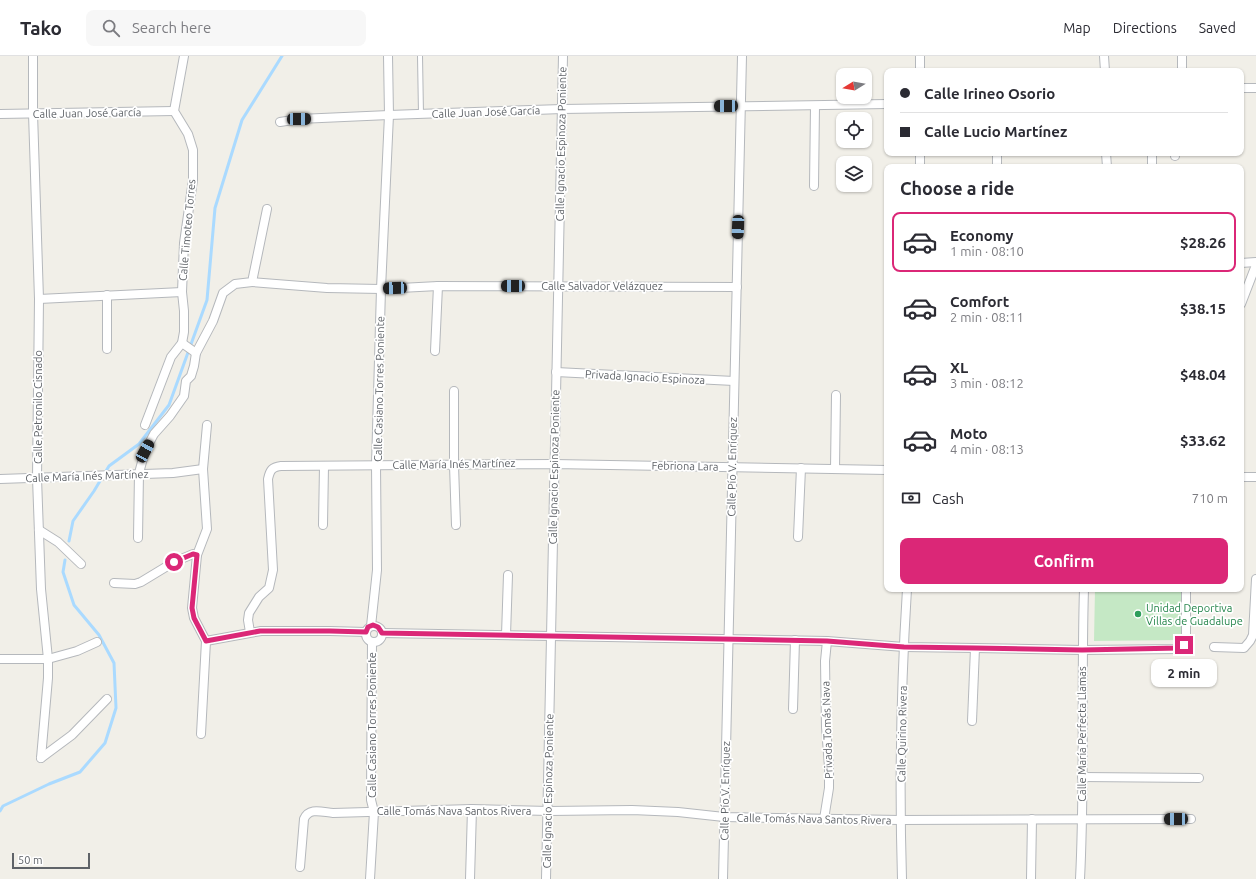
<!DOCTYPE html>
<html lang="en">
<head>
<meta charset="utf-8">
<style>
  :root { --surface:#fff; --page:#f7f7f7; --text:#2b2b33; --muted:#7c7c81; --line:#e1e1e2; --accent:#db2777 }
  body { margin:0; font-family:Ubuntu,sans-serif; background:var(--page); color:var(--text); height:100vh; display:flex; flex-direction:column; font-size:15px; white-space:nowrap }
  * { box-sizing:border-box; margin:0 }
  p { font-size:13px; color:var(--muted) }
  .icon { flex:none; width:22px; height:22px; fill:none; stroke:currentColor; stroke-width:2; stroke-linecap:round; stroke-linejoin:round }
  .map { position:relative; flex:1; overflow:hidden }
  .side { position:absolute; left:884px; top:108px; width:360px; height:428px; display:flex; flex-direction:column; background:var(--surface); border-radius:8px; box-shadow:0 1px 3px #0004 }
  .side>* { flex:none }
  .top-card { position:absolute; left:884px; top:12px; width:360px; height:88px; border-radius:8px; box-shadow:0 1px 3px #0004; display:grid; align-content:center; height:88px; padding:0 16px; background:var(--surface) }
  .needle { width:26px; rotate:259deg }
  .controls { position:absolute; left:836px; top:12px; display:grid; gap:8px }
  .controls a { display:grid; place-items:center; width:36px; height:36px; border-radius:8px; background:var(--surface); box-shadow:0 1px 3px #0004; font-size:20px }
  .scale { position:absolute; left:12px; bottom:10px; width:78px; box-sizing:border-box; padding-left:4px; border:2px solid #5f6368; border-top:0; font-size:11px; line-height:14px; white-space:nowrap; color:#5f6368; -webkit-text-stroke:3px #fff; paint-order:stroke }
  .end { position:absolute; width:18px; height:18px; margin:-9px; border:5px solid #db2777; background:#fff; box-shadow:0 0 0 2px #fff }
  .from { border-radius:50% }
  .bubble { position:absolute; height:28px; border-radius:8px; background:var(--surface); box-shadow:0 1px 3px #0004; font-size:13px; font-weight:700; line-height:28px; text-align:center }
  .car { position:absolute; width:12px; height:24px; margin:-12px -6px; border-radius:5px; box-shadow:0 0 3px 1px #0007; background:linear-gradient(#222 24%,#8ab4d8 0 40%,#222 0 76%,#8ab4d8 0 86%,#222 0) }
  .top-card b { display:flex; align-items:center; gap:14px; height:38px; font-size:15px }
  .top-card b+b { border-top:1px solid var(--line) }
  .top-card i { width:10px; height:10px; background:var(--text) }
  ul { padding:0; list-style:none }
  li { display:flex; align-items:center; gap:12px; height:60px; margin:0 8px 6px; padding:0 8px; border:2px solid transparent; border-radius:8px }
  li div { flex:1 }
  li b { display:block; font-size:15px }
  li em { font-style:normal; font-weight:700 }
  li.active { border-color:var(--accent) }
  li>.icon { width:36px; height:36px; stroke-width:1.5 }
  h2 { padding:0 16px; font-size:18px; line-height:48px }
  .pay { display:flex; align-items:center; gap:10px; height:44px; padding:0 16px; font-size:15px }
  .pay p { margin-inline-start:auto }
  .primary-button { display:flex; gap:8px; margin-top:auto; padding:8px 16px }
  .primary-button a { flex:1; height:46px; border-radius:8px; background:var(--accent); color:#fff; font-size:16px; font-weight:700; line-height:46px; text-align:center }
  header { display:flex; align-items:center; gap:24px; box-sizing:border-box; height:56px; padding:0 20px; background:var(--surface); border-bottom:1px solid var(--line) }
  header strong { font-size:19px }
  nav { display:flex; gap:22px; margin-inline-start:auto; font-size:14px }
  .search { width:280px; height:36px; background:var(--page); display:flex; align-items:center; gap:10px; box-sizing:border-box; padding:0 14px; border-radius:8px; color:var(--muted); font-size:15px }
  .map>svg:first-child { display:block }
</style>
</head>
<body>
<header>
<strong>Tako</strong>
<div class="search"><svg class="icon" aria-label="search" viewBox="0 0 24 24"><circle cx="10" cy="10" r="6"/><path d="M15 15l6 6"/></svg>Search here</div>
<nav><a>Map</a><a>Directions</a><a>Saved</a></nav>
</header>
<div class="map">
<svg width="1256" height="823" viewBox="0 0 1256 823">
  <rect width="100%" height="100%" fill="#f1efe8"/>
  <path fill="#c5e8c5" d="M 1095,533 L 1182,533 L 1181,584 L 1094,585 Z"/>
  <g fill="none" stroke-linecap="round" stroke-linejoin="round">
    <g stroke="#aadaff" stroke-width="3">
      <path d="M 69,485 L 73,465 L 94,435 L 109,410 L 139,388 L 169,349 L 207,244 L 215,152 L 242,64 L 282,0"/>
      <path d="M 0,755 L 3,750 L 49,728 L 80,716 L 105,687 L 116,652 L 114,607 L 99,579 L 74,549 L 63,516 L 65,504"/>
    </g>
    <g stroke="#b5b8bc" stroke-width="6">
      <path id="lane" d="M 420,0 L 421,58"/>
    </g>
    <g stroke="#b5b8bc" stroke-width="10">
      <g id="street">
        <path d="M 33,0 L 33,57 L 39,243 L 37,422 L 41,533 L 48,603 L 48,622 L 41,702"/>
        <path d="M 1104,0 L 1105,15"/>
        <path d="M 1182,0 L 1182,15"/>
        <path d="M 920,15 L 920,0"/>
        <path d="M 1241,32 L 1256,32"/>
        <path d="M 0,58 L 174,55"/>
        <path d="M 280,66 L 299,63 L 389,59 L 562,53 L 887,48"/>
        <path d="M 920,97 L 920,111"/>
        <path d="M 1106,97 L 1107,111"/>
        <path d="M 1152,97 L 1152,111"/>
        <path d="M 1175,97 L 1175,100"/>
        <path d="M 997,111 L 997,97"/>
        <path d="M 814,130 L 815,50"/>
        <path d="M 1241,207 L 1256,206"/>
        <path d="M 252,226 L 327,232 L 381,233 L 438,230 L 737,231"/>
        <path d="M 107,239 L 107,293"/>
        <path d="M 39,243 L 182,236"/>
        <path d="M 1241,248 L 1256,209"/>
        <path d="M 182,287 L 196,297"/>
        <path d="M 435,295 L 438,230"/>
        <path d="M 556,316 L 734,325"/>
        <path d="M 454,335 L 454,409 L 456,469"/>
        <path d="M 145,369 L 171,301 L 182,287 L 184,276 L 184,255 L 182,236 L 184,187 L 193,124 L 193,94 L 188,78 L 174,55 L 184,0"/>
        <path d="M 835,413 L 836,339"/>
        <path d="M 1241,421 L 1256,421"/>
        <path d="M 0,423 L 173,417 L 203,413"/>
        <path d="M 323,469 L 324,410"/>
        <path d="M 39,474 L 58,486 L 81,508"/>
        <path d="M 798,481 L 801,412"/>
        <path d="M 138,482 L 139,417 L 145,395 L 154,378 L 170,360 L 184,340 L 186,325 L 191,320 L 194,310 L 196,297 L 213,265 L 223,237 L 235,228 L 252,226 L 267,153"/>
        <path d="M 114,527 L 135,528 L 141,526 L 174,506 L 193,498 L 197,499"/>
        <circle cx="374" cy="578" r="8"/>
        <path d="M 371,570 L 377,514 L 376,409 L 381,233 L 389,59 L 388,0"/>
        <path d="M 250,576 L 248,564 L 249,557 L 259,541 L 269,532 L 273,514 L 268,423 C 270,414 272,411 281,410 L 554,408 L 887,414"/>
        <path d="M 382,577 L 827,585 L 904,591 L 975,592 L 1082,594 L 1179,593 L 1186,584 L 1186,533"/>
        <path d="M 506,579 L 508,519"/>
        <path d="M 206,585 L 261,575 L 330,575 L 366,576"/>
        <path d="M 1214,591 L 1244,592 L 1250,585 L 1253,579 L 1256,523"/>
        <path d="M 0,603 L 48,603 L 77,595 L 97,586"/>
        <path d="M 793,653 L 795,584"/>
        <path d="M 972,665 L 975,592"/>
        <path d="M 201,678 L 206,585 L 194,562 L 192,552 L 197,499 L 207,473 L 203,413 L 207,369"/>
        <path d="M 41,702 L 72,679 L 107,643"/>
        <path d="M 1082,721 L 1199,722"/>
        <path d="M 824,763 L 829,732 L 829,711 L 826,671 L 825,605 L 827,585"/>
        <path d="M 300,811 L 304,763 C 309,751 322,756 333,757 L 472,753 L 549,755 L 632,754 L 678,756 L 724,761 L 900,764 L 1191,763"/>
        <path d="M 370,823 L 374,756 L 371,744 L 372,586"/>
        <path d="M 470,823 L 472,753"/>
        <path d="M 546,823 L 563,0"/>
        <path d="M 723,823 L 742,0"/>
        <path d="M 902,823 C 899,726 901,629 907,533"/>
        <path d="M 1031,823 L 1032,763"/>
        <path d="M 1080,823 C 1085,726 1081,630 1084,533"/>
      </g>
    </g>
    <use href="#lane" stroke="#fff" stroke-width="4"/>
    <use href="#street" stroke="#fff" stroke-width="8"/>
  </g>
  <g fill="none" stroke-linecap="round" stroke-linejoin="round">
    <path stroke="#db2777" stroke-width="5" d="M 174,506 L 193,498 L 197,499 L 192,552 L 194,562 L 206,585 L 260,575 L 330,575 L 366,576 L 368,571 L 373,569 L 378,571 L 382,577 L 827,585 L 904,591 L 975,592 L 1082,594 L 1179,592 L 1184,589"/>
  </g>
  <circle fill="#2e9e5b" stroke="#fff" stroke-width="1.5" cx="1138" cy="558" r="4"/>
  <g text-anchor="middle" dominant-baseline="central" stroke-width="3.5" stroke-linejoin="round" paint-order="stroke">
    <g font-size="11" fill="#5f6368" stroke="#fff">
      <text transform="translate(486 56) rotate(-2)">Calle Juan José García</text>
      <text transform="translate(87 57) rotate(-1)">Calle Juan José García</text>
      <text transform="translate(561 88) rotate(-89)">Calle Ignacio Espinoza Poniente</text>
      <text transform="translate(187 174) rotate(-85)">Calle Timoteo Torres</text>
      <text x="602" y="230">Calle Salvador Velázquez</text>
      <text transform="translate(645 321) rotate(3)">Privada Ignacio Espinoza</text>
      <text transform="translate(379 333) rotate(-89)">Calle Casiano Torres Poniente</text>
      <text transform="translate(38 351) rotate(-90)">Calle Petronilo Cisnado</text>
      <text transform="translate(454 408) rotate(-1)">Calle María Inés Martínez</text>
      <text transform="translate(685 410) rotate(1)">Febriona Lara</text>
      <text transform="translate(554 411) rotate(-89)">Calle Ignacio Espinoza Poniente</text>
      <text transform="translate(732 411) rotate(-89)">Calle Pío V. Enríquez</text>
      <text transform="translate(87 420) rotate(-2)">Calle María Inés Martínez</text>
      <text transform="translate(372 669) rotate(-90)">Calle Casiano Torres Poniente</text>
      <text transform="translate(827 674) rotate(-92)">Privada Tomás Nava</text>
      <text transform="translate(902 678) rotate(-89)">Calle Quirino Rivera</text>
      <text transform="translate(1082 678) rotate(-90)">Calle María Perfecta Llamas</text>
      <text transform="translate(548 735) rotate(-89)">Calle Ignacio Espinoza Poniente</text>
      <text transform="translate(725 735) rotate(-89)">Calle Pío V. Enríquez</text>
      <text x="454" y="755">Calle Tomás Nava Santos Rivera</text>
      <text transform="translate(814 763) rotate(1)">Calle Tomás Nava Santos Rivera</text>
    </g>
    <g font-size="11" fill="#27864d" stroke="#fff" text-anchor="start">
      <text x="1146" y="552">Unidad Deportiva<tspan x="1146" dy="13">Villas de Guadalupe</tspan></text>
    </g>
  </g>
</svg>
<div class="controls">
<a><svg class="needle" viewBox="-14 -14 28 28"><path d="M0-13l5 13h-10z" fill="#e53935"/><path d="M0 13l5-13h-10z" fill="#7c7c81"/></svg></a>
<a><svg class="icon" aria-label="locate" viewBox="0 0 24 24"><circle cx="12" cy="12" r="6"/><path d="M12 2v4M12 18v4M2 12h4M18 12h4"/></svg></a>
<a><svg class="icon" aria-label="layers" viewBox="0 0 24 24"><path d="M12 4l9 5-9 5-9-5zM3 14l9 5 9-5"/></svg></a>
</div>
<div class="scale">50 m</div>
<i class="end from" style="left:174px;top:506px"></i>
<i class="end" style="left:1184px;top:589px"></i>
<div class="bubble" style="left:1151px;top:603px;width:66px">2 min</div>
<i class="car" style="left:726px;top:50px;rotate:269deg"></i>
<i class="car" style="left:299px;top:63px;rotate:89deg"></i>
<i class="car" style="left:738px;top:171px;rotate:182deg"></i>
<i class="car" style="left:513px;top:230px;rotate:270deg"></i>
<i class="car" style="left:395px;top:232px;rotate:268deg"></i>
<i class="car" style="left:145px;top:395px;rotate:28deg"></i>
<i class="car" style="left:1176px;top:763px;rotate:269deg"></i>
<div class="top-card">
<b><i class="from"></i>Calle Irineo Osorio</b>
<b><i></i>Calle Lucio Martínez</b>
</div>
<section class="side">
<h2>Choose a ride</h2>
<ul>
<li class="active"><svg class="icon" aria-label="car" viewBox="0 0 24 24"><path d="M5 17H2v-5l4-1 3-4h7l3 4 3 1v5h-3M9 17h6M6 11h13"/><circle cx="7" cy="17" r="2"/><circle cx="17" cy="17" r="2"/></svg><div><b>Economy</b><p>1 min · 08:10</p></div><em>$28.26</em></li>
<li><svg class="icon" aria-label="car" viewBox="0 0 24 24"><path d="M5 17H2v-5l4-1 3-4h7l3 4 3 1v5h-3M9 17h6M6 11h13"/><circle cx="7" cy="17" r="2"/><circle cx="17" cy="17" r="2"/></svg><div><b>Comfort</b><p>2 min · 08:11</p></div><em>$38.15</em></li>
<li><svg class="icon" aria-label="car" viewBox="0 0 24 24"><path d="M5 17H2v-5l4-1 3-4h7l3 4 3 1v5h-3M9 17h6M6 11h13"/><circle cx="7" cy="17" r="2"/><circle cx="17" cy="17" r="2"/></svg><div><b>XL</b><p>3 min · 08:12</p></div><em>$48.04</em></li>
<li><svg class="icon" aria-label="car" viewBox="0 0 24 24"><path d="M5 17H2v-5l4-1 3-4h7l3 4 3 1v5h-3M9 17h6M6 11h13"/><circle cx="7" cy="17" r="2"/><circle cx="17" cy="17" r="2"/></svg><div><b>Moto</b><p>4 min · 08:13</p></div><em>$33.62</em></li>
</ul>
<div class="pay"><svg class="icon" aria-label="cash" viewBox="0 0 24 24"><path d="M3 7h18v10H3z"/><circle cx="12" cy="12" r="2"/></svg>Cash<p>710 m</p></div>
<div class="primary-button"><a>Confirm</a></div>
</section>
</div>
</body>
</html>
